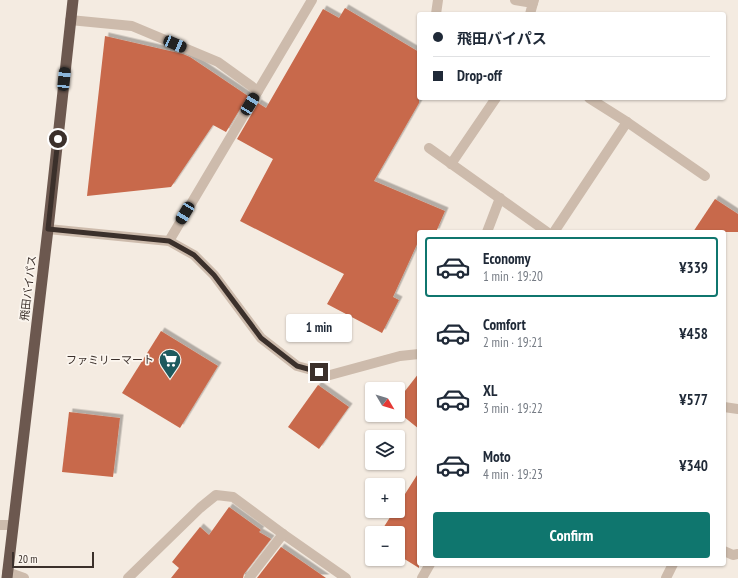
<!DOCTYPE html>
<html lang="en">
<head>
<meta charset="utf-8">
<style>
  :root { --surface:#fff; --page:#f2f2f3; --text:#1f2937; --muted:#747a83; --line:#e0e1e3; --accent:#0f766e }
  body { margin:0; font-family:"PT Sans Narrow","Noto Sans JP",sans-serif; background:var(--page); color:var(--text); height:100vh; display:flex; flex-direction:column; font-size:15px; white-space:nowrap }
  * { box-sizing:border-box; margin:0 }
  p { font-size:13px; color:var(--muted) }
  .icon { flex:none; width:22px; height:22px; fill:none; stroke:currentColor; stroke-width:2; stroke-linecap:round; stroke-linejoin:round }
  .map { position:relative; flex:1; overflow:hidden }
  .side { position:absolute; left:417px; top:230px; width:309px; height:336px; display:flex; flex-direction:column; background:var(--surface); border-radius:4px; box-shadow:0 1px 3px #0004 }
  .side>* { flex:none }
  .hud { position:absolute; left:417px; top:12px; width:309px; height:88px; border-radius:4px; box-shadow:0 1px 3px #0004; display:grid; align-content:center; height:88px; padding:0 16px; background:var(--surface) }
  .needle { width:26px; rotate:128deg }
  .fabs { position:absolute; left:365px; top:382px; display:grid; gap:8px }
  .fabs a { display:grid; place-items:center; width:40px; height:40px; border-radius:4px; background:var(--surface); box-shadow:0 1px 3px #0004; font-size:20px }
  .scale { position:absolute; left:12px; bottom:10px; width:82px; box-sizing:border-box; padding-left:4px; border:2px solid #3b302b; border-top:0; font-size:11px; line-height:14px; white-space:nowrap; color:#3b302b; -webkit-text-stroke:3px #fbf5ee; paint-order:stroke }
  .end { position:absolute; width:18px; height:18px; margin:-9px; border:5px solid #3b302b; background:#fff; box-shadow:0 0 0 2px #fff }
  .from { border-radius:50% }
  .bubble { position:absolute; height:28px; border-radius:4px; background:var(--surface); box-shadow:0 1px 3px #0004; font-size:13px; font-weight:700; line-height:28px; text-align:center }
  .car { position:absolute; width:12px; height:24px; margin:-12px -6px; border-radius:5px; box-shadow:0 0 3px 1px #0007; background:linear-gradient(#222 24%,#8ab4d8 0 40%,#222 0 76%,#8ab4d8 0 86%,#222 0) }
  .hud b { display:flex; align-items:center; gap:14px; height:38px; font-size:15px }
  .hud b+b { border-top:1px solid var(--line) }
  .hud i { width:10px; height:10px; background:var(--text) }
  ul { padding:7px 0 0; list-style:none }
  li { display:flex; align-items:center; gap:12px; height:60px; margin:0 8px 6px; padding:0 8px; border:2px solid transparent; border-radius:4px }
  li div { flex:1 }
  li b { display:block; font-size:15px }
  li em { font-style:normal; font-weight:700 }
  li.on { border-color:var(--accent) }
  li>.icon { width:36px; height:36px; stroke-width:1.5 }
  .action { display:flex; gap:8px; margin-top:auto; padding:8px 16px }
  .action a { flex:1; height:46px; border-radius:4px; background:var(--accent); color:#fff; font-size:16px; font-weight:700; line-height:46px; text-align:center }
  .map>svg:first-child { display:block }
</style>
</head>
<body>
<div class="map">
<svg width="738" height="578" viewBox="0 0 738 578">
  <defs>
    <filter id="shadow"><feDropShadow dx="3.5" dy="-3.5" stdDeviation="0" flood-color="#0004"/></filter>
  </defs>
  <rect width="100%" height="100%" fill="#f4ebe1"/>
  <g fill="#c8694b" filter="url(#shadow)">
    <path d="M 345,8 L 419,52 L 419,103 L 374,181 L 445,211 L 436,232 L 419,232 L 419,240 L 393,297 L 399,300 L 382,333 L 327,304 L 344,274 L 240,221 L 273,159 L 237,139 L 258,103 L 266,108 L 323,9 L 339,18 Z"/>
    <path d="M 105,36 L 183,54 L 190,57 L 248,96 L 226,132 L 213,125 L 171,187 L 87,196 Z"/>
    <path d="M 715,199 L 738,214 L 738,232 L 693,232 Z"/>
    <path d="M 161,331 L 218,366 L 180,428 L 122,393 Z"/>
    <path d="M 419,373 L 419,429 L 398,412 L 398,400 Z"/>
    <path d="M 318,385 L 349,407 L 319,449 L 288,427 Z"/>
    <path d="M 69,412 L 120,418 L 113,477 L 62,472 Z"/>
    <path d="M 419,472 L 419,568 L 398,555 L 398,533 L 380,533 L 394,511 L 398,511 L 398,505 Z"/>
    <path d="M 229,507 L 261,530 L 259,532 L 271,539 L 244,574 L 243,578 L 171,578 L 179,568 L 172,562 L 200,527 L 209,535 Z"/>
    <path d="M 281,547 L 326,578 L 257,578 Z"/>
  </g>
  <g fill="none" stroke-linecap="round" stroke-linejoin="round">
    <g stroke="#cdbbac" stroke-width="10">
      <path d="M 515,0 L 533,3 L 530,14"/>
      <path d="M 436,14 L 438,0"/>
      <path d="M 70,20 L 132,26 L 218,62 L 258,91"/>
      <path d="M 589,98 L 627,122"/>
      <path d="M 429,148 L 547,232"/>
      <path d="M 451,164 L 496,98"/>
      <path d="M 487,232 L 500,198"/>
      <path d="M 554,232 L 627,122 L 705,176"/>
      <path d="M 169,241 L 312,0"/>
      <path d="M 422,578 L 430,564"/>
    </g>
    <g stroke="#cdbbac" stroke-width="10">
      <path d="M 533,3 L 534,0"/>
      <path d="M 48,229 L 169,241 L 194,255 L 214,275 L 261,338 L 297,366 L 330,375 L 400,356 L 419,354"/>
      <path d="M 724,407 L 738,409"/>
      <path d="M 0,525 L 13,525"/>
      <path d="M 724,551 L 733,555 L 738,554"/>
      <path d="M 7,572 L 24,578"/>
      <path d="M 128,578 L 200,508 L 216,495 L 233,497 L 283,534 L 346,578"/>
      <path d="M 249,578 L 283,534"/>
      <path d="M 666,578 L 673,564"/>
    </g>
    <path stroke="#6c584f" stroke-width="11" d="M 7,578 L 48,229 L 73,0"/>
  </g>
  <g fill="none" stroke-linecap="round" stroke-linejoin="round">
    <path stroke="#3b302b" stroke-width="5" d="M 58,139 L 48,229 L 169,241 L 194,255 L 214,275 L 261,338 L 297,366 L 319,372"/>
  </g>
  <defs>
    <g id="supermarket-pin" transform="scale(1.15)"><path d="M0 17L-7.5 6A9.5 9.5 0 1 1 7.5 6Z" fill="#1f5a5e" stroke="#fbf5ee"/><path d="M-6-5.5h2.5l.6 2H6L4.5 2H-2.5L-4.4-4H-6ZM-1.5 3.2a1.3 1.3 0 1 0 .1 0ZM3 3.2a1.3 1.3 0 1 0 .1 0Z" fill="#fff"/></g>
  </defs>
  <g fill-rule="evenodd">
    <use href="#supermarket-pin" x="170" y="360"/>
  </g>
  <g text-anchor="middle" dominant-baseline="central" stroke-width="3.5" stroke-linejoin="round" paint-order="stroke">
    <g font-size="11" fill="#3b302b" stroke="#fbf5ee">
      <text transform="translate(28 288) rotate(-83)">飛田バイパス</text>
    </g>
    <g font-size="11" fill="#3b302b" stroke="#fbf5ee" text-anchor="end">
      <text x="154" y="360">ファミリーマート</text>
    </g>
  </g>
</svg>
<div class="fabs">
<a><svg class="needle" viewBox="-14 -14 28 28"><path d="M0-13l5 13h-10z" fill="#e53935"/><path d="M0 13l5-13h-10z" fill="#747a83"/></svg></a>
<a><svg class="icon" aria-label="layers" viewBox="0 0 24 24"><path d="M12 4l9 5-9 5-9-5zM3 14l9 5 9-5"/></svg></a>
<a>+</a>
<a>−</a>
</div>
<div class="scale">20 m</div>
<i class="end from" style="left:58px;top:139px"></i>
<i class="end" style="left:319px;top:372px"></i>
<div class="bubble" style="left:286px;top:314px;width:66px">1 min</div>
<i class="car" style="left:175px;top:44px;rotate:113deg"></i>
<i class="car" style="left:64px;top:79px;rotate:6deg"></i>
<i class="car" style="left:250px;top:104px;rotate:31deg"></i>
<i class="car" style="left:185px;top:213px;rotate:211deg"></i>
<div class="hud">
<b><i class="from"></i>飛田バイパス</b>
<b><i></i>Drop-off</b>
</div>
<section class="side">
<ul>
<li class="on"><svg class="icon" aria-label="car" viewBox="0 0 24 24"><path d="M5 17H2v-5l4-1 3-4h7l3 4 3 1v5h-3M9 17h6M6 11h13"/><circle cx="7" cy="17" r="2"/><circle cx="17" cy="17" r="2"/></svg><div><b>Economy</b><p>1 min · 19:20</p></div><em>¥339</em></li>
<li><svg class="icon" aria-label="car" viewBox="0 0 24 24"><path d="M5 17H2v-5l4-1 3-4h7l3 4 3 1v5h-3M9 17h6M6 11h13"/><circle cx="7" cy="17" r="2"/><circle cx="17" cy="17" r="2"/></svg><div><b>Comfort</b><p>2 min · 19:21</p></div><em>¥458</em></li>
<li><svg class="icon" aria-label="car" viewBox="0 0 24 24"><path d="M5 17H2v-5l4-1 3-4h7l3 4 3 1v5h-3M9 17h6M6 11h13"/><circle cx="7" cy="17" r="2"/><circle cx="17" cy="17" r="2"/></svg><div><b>XL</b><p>3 min · 19:22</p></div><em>¥577</em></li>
<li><svg class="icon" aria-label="car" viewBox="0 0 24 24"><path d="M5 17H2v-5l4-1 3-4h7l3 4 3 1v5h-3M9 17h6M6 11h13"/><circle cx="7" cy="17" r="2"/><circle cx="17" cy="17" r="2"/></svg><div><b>Moto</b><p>4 min · 19:23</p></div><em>¥340</em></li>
</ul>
<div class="action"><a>Confirm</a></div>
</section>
</div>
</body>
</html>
